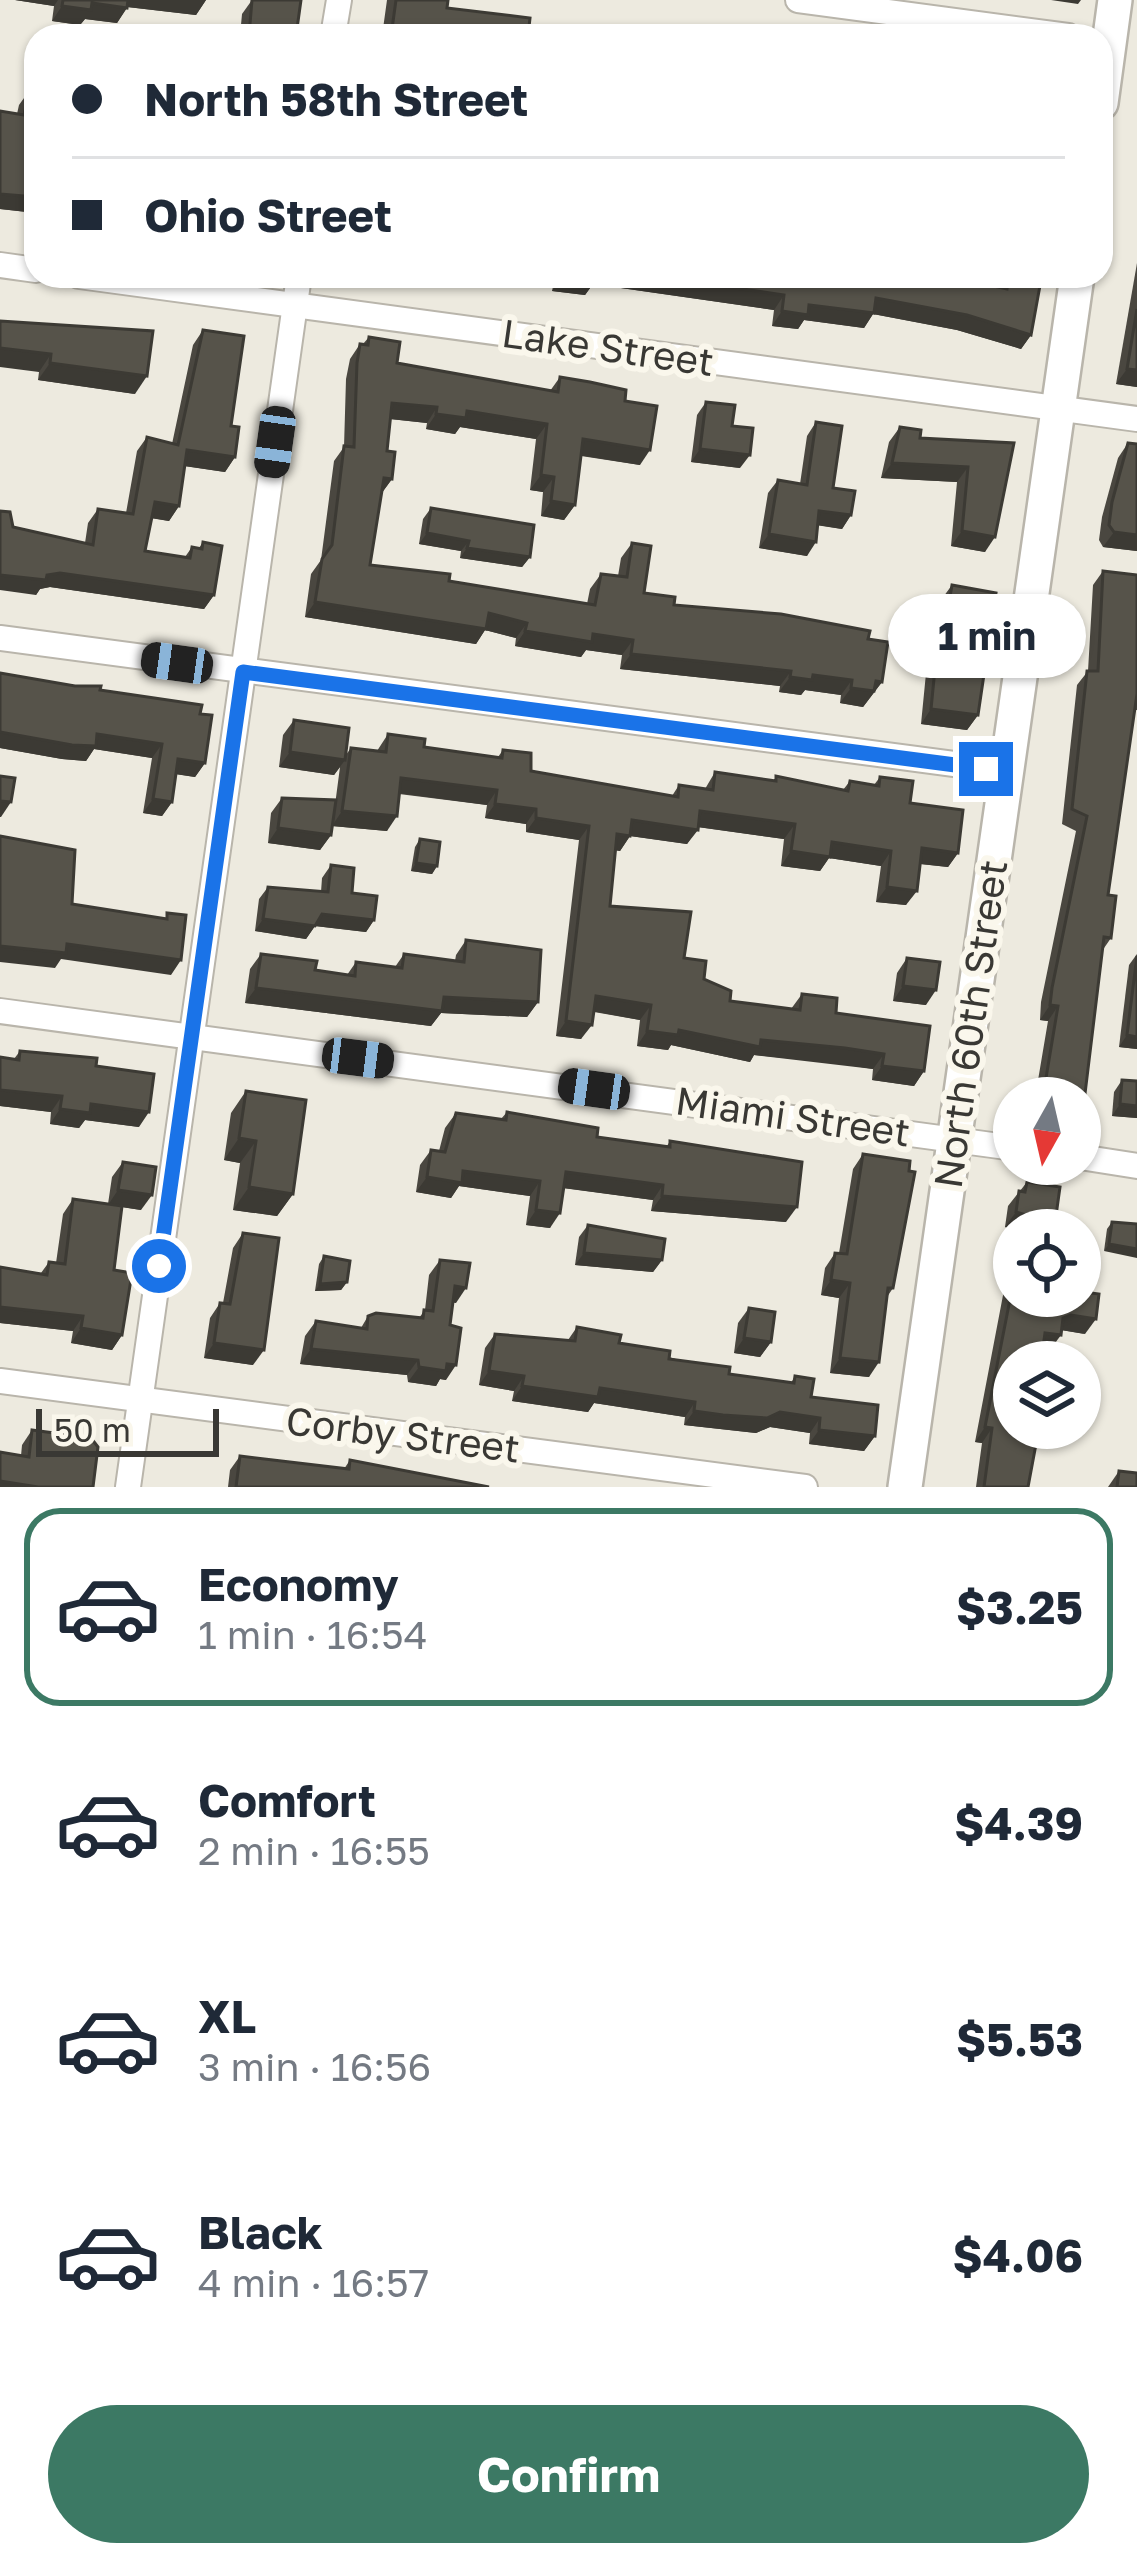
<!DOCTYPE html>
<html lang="en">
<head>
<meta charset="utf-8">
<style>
  :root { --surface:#fff; --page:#f6f6f7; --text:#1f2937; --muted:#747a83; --line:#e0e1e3; --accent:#3c7964 }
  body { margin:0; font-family:"Golos Text",sans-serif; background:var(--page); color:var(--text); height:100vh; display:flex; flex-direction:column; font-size:45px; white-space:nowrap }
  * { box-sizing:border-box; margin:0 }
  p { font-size:39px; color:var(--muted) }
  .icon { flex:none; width:66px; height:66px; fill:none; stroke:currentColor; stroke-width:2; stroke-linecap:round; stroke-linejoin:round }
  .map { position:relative; height:1487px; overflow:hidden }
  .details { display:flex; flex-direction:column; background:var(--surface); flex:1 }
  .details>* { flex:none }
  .hud { position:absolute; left:24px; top:24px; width:1089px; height:264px; border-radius:36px; box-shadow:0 3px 9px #0004; display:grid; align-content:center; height:264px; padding:0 48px; background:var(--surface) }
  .needle { width:78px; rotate:188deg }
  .controls { position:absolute; left:993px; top:1077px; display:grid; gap:24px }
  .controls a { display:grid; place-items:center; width:108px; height:108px; border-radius:50%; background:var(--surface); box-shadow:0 3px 9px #0004; font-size:60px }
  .scale { position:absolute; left:36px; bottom:30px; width:183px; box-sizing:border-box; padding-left:12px; border:6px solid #393834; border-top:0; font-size:33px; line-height:42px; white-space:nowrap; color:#393834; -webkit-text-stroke:9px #faf7ec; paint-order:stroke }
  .end { position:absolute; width:54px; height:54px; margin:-27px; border:15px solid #1a73e8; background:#fff; box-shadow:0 0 0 6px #fff }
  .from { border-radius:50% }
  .bubble { position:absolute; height:84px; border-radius:42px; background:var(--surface); box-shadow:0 3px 9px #0004; font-size:39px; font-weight:700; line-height:84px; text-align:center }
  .car { position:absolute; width:36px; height:72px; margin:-36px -18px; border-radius:15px; box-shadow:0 0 9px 3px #0007; background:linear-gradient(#222 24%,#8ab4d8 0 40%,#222 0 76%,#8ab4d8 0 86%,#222 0) }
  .hud b { display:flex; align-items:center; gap:42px; height:114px; font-size:45px }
  .hud b+b { border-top:3px solid var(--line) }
  .hud i { width:30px; height:30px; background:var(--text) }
  ul { padding:21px 0 0; list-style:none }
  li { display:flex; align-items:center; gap:36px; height:198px; margin:0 24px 18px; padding:0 24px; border:6px solid transparent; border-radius:36px }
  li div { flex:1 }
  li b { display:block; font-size:45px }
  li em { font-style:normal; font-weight:700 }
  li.on { border-color:var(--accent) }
  li>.icon { width:108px; height:108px; stroke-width:1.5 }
  .action { display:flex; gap:24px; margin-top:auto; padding:24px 48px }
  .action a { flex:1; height:138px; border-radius:72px; background:var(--accent); color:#fff; font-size:48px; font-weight:700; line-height:138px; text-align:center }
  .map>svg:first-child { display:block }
</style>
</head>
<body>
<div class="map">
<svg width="1137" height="1487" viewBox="0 0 1137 1487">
  <rect width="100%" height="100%" fill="#edeadf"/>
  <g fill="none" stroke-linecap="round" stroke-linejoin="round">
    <g stroke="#b9b5ab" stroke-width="28">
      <g id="street">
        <path d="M 798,0 L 1068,36"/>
        <path d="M 333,36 L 339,0"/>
        <path d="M 0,265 L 36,270"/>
        <path d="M 79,276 L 1137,419"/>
        <path d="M 0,638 L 1007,771"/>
        <path d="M 0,1011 L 1014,1148"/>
        <path d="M 1080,1157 L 1137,1166"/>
        <path d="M 0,1381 L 805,1487"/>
        <path d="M 128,1487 L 299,276"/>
      </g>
    </g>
    <g stroke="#b9b5ab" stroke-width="38">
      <g id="secondary">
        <path d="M 1101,103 L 1115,0"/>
        <path d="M 905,1487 L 1077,276"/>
      </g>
    </g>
    <use href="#street" stroke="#fff" stroke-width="24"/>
    <use href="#secondary" stroke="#fff" stroke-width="33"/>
  </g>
  <g fill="#4a4740">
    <path d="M 15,0 L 206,0 L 196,15 L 127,7 L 117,23 L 85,19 L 80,25 L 52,21 L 54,6 Z"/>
    <path d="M 252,0 L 296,36 L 240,36 L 242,14 Z"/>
    <path d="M 387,0 L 448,0 L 447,8 L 528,36 L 382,36 Z"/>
    <path d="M 29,91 L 36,92 L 36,213 L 0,209 L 0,111 L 17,114 L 19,105 Z"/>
    <path d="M 1137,263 L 1137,387 L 1116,384 Z"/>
    <path d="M 502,276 L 865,276 L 902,279 L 904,276 L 947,276 L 999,287 L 1001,276 L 1035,276 L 1031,335 L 1021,349 L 957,330 L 873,314 L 864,328 L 804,320 L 798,329 L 772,326 L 774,310 L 593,284 L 585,295 L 552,291 L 554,282 Z"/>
    <path d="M 0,321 L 135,394 L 38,380 L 39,372 Z"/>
    <path d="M 203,330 L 231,426 L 235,457 L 225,472 L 185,466 L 179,506 L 169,521 L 152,518 L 145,551 L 185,557 L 192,547 L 199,548 L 203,542 L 214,595 L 204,609 L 50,587 L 40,589 L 36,595 L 13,527 L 85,543 L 88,523 L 98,509 L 126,513 L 137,451 L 147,437 L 172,444 L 193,345 Z"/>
    <path d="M 369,337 L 397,363 L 550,391 L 560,377 L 625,401 L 640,465 L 581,456 L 575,505 L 564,520 L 541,516 L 543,492 L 530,490 L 536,439 L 460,427 L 455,434 L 426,429 L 427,423 L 390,419 L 387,451 L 392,479 L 381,494 L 370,565 L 449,581 L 587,604 L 590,589 L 601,574 L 618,576 L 621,558 L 632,543 L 644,593 L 674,605 L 868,639 L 882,682 L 863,707 L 840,703 L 841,695 L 805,690 L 801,695 L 779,692 L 780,686 L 620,669 L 622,655 L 586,650 L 581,657 L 515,646 L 516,638 L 485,630 L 476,644 L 305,617 L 311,574 L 321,560 L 334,461 L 344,447 L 346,379 L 350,359 L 360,344 L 363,344 Z"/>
    <path d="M 706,402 L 732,426 L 740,468 L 691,462 L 697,415 Z"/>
    <path d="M 816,422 L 833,488 L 851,515 L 842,529 L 818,525 L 807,556 L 759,548 L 768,493 L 778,480 L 800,484 L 807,436 Z"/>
    <path d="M 900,427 L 920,438 L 1014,443 L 985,552 L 951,546 L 957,482 L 881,478 L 889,442 Z"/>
    <path d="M 1128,443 L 1137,444 L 1137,551 L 1103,547 L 1099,540 L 1102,517 L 1118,458 Z"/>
    <path d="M 431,508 L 530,557 L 522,567 L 460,558 L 461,551 L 419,544 L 423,519 Z"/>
    <path d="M 1103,571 L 1137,575 L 1137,710 L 1134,710 L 1108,895 L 1111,938 L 1102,951 L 1080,1098 L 1035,1098 L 1048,1021 L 1040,1020 L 1041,1002 L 1076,831 L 1062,824 L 1077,685 L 1088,671 L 1093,585 Z"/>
    <path d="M 952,585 L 978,715 L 967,730 L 921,724 L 928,653 L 920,651 L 923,633 L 933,618 L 938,619 L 941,600 Z"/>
    <path d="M 0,673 L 100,690 L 200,714 L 205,763 L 195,777 L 176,774 L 172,802 L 162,816 L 143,813 L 152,758 L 94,749 L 86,761 L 62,759 L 0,748 Z"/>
    <path d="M 294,720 L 345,756 L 351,748 L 377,751 L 388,734 L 424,747 L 498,757 L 503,750 L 531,771 L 672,796 L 679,785 L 705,789 L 715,772 L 774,781 L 776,776 L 843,790 L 850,781 L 874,785 L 880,777 L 910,803 L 958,853 L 948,867 L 920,864 L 906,905 L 876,902 L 881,866 L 829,858 L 820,871 L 781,866 L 784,839 L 698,827 L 687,844 L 630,836 L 620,851 L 615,850 L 610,906 L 684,958 L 704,979 L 730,1001 L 791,1009 L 802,994 L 836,1013 L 924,1071 L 914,1086 L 872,1080 L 873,1069 L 835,1063 L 754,1055 L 750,1062 L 671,1045 L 668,1050 L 637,1046 L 640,1020 L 594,1012 L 581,1039 L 556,1036 L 579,840 L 526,832 L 526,824 L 485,818 L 487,805 L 399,794 L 387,831 L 332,826 L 331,835 L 320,850 L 268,843 L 271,813 L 282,798 L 335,805 L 340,767 L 334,775 L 279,767 L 283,735 Z"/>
    <path d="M 420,839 L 437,866 L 432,874 L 411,871 L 415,847 Z"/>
    <path d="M 331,865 L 374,920 L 366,932 L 315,926 L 306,939 L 255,931 L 259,899 L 268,887 L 321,892 L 322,878 Z"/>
    <path d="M 466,940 L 538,1002 L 527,1017 L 441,1013 L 431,1026 L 245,1003 L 250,969 L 261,954 L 315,970 L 347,975 L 356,962 L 395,967 L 404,954 L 455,961 L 456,955 Z"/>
    <path d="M 1137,954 L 1137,1049 L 1119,1047 L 1129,965 Z"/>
    <path d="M 907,958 L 926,1005 L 893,1001 L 897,973 Z"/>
    <path d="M 20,1051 L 96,1066 L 139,1127 L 85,1120 L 79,1128 L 50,1124 L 51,1112 L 0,1106 L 0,1057 L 14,1059 Z"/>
    <path d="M 1122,1080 L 1137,1081 L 1137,1118 L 1112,1116 L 1114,1092 Z"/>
    <path d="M 246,1091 L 293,1194 L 277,1216 L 233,1210 L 240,1163 L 224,1160 L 231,1113 Z"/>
    <path d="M 507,1112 L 597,1137 L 667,1146 L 670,1141 L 786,1222 L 651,1211 L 653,1200 L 564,1188 L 550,1228 L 526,1225 L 530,1196 L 459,1186 L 451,1198 L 416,1192 L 420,1165 L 431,1150 L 439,1151 L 445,1128 L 456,1113 L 501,1119 Z"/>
    <path d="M 863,1154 L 893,1288 L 887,1297 L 869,1377 L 830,1373 L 839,1298 L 821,1295 L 825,1268 L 835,1253 L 839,1253 L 853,1169 Z"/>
    <path d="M 123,1162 L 141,1210 L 122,1207 L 114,1270 L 122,1335 L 112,1350 L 71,1343 L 73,1331 L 0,1323 L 0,1267 L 41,1273 L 49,1262 L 56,1263 L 63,1214 L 73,1199 L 108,1204 L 112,1177 Z"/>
    <path d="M 1027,1182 L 1054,1230 L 1014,1230 L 1014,1296 L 1085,1334 L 1061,1330 L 1050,1350 L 1043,1349 L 1014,1362 L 1028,1487 L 976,1487 L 982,1443 L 975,1442 L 1004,1290 L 1012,1229 L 1005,1227 L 1008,1206 Z"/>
    <path d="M 1112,1222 L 1137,1224 L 1104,1251 L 1107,1229 Z"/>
    <path d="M 588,1225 L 662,1260 L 653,1272 L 575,1265 L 579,1237 Z"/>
    <path d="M 243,1233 L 253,1365 L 204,1358 L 210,1318 L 220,1303 L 223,1303 L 233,1248 Z"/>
    <path d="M 324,1256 L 347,1282 L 341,1290 L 315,1291 L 319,1264 Z"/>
    <path d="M 440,1260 L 456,1303 L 453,1302 L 450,1325 L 446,1380 L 440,1379 L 436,1386 L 408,1382 L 407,1375 L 300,1364 L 305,1336 L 316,1321 L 361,1328 L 368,1316 L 419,1318 L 425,1310 L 429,1275 Z"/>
    <path d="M 749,1308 L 771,1342 L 760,1357 L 734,1353 L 738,1323 Z"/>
    <path d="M 577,1327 L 619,1343 L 729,1374 L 791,1383 L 795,1376 L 811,1397 L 875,1436 L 864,1451 L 809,1444 L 810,1433 L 770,1427 L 756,1433 L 684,1425 L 685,1417 L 594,1403 L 588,1412 L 512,1401 L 514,1391 L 479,1385 L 485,1348 L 495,1334 L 568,1340 Z"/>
    <path d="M 32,1430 L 93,1487 L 21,1456 L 22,1445 Z"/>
    <path d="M 240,1456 L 344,1469 L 350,1460 L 489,1487 L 228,1487 L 230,1470 Z"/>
    <path d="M 1119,1471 L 1137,1487 L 1108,1487 Z"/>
  </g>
  <g fill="#3c3a34">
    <path d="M 15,0 L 58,0 L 54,6 Z"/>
    <path d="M 123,0 L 206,0 L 196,15 L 119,6 Z"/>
    <path d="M 1051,0 L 1081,0 L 1078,4 Z"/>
    <path d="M 92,3 L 127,8 L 117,23 L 85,19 L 80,25 L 52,21 L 62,6 Z"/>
    <path d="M 0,194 L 36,197 L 36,213 L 0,209 Z"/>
    <path d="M 443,276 L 478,276 L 475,281 Z"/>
    <path d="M 502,276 L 558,276 L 554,282 Z"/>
    <path d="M 563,276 L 652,276 L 784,295 L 774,310 L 593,284 L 585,295 L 552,291 Z"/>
    <path d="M 876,298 L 967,315 L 1031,335 L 1021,349 L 957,330 L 873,314 L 864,328 L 804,320 L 798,329 L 772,326 L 782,311 L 809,305 Z"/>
    <path d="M 0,348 L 51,354 L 39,372 L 0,367 Z"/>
    <path d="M 50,363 L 147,376 L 135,394 L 38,380 Z"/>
    <path d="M 1127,369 L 1137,370 L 1137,387 L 1116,384 Z"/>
    <path d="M 392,403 L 437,407 L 427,423 L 381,418 Z"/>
    <path d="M 467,411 L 547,424 L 536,439 L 460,427 L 455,434 L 426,429 L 436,414 Z"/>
    <path d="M 583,439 L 650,450 L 640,465 L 572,454 Z"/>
    <path d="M 700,449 L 750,455 L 740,468 L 691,462 Z"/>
    <path d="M 187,450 L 235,457 L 225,472 L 177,465 Z"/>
    <path d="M 892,463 L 968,467 L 957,482 L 881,478 Z"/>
    <path d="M 541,475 L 554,477 L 543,492 L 530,490 Z"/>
    <path d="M 384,478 L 392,479 L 381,494 Z"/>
    <path d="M 551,501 L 575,505 L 564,520 L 541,516 Z"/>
    <path d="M 155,502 L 179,506 L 169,521 L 144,517 Z"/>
    <path d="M 819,511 L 851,515 L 842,529 L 809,524 Z"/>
    <path d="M 962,531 L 995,537 L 985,552 L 951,546 Z"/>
    <path d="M 1114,532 L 1137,535 L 1137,551 L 1103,547 Z"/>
    <path d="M 427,533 L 469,541 L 461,551 L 419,544 Z"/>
    <path d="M 769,534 L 816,542 L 807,556 L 759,548 Z"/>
    <path d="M 467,548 L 530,557 L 522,567 L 460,558 Z"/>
    <path d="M 60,573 L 214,595 L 204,609 L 50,587 L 40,589 L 36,595 L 0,590 L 0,575 Z"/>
    <path d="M 315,602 L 489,613 L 527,623 L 516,638 L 485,630 L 476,644 L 305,617 Z"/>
    <path d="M 525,631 L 593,634 L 633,640 L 622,655 L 586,650 L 581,657 L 515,646 Z"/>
    <path d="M 930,636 L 938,638 L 928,653 L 920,651 Z"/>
    <path d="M 631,654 L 791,671 L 780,686 L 620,669 Z"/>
    <path d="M 813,675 L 852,680 L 841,695 L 805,690 L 801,695 L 779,692 L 790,677 Z"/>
    <path d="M 876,681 L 882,682 L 863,707 L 840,703 L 851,688 Z"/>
    <path d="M 931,709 L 978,715 L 967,730 L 921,724 Z"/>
    <path d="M 0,732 L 97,734 L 162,744 L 152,758 L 94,749 L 86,761 L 62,759 L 0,748 Z"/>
    <path d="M 290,752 L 345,760 L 334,775 L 279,767 Z"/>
    <path d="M 178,759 L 205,763 L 195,777 L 168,773 Z"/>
    <path d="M 401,778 L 497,790 L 487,805 L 390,792 Z"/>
    <path d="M 153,799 L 172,802 L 162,816 L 143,813 Z"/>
    <path d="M 0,801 L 11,802 L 1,817 L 0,817 Z"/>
    <path d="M 495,804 L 536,809 L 526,824 L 485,818 Z"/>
    <path d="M 342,811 L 397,816 L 387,831 L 332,826 Z"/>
    <path d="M 700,811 L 795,824 L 784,839 L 690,826 Z"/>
    <path d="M 536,818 L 589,826 L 579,840 L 526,832 Z"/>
    <path d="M 632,820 L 698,830 L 687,844 L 630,836 L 620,851 L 607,849 L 617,834 Z"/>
    <path d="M 278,828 L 331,835 L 320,850 L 268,843 Z"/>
    <path d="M 832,842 L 891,851 L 881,866 L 829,858 L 820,871 L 781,866 L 791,851 Z"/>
    <path d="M 922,848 L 958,853 L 948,867 L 912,863 Z"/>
    <path d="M 416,863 L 437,866 L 432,874 L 411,871 Z"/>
    <path d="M 887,887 L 917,891 L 906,905 L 876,902 Z"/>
    <path d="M 322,914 L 374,920 L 366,932 L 315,926 L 306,939 L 255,931 L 263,919 Z"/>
    <path d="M 67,944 L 181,960 L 171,975 L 61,959 L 55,968 L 0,962 L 0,946 Z"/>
    <path d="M 903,986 L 936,990 L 926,1005 L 893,1001 Z"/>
    <path d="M 256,988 L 444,997 L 538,1002 L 527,1017 L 441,1013 L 431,1026 L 245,1003 Z"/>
    <path d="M 596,996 L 651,1005 L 640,1020 L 586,1010 Z"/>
    <path d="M 1050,1005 L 1058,1006 L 1048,1021 L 1040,1020 Z"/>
    <path d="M 566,1021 L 592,1025 L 581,1039 L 556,1036 Z"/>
    <path d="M 679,1030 L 845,1048 L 884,1054 L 873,1069 L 754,1055 L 750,1062 L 671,1045 L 668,1050 L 637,1046 L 647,1031 Z"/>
    <path d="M 1127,1035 L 1137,1037 L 1137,1049 L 1119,1047 Z"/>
    <path d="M 882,1066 L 924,1071 L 914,1086 L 872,1080 Z"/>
    <path d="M 0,1090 L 62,1096 L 51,1112 L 0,1106 Z"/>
    <path d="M 91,1104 L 149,1112 L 139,1127 L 85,1120 L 79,1128 L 50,1124 L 60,1109 Z"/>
    <path d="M 1120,1104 L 1137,1106 L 1137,1118 L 1112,1116 Z"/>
    <path d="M 239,1138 L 256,1141 L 240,1163 L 224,1160 Z"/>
    <path d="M 463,1171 L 540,1181 L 530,1196 L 459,1186 L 451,1198 L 416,1192 L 427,1177 Z"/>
    <path d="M 566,1172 L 663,1185 L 653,1200 L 555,1187 Z"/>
    <path d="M 249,1187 L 293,1194 L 277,1216 L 233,1210 Z"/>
    <path d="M 118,1190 L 152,1195 L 141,1210 L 108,1205 Z"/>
    <path d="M 662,1196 L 797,1207 L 786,1222 L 651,1211 Z"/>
    <path d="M 536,1210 L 560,1213 L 550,1228 L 526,1225 Z"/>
    <path d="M 1016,1212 L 1023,1214 L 1012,1229 L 1005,1227 Z"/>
    <path d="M 1109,1244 L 1137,1249 L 1137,1258 L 1104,1251 Z"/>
    <path d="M 584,1253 L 662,1260 L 653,1272 L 575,1265 Z"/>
    <path d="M 831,1280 L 850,1283 L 839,1298 L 821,1295 Z"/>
    <path d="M 347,1282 L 341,1290 L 315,1291 L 320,1284 Z"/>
    <path d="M 455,1286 L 466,1288 L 456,1303 L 445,1301 Z"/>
    <path d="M 0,1307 L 83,1316 L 73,1331 L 0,1323 Z"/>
    <path d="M 1071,1315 L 1096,1319 L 1085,1334 L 1061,1330 L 1063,1318 Z"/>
    <path d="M 81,1328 L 122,1335 L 112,1350 L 71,1343 Z"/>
    <path d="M 1045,1333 L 1061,1335 L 1050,1350 L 1035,1348 Z"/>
    <path d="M 744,1338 L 771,1342 L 760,1357 L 734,1353 Z"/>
    <path d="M 214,1343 L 264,1350 L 253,1365 L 204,1358 Z"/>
    <path d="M 311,1349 L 418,1360 L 407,1375 L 300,1364 Z"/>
    <path d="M 840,1358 L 879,1362 L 869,1377 L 830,1373 Z"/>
    <path d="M 447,1364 L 456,1365 L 446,1380 L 440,1379 L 436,1386 L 408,1382 L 419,1367 Z"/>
    <path d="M 489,1371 L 524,1376 L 514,1391 L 479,1385 Z"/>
    <path d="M 522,1386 L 600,1388 L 695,1402 L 685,1417 L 594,1403 L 588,1412 L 512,1401 Z"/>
    <path d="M 694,1411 L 780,1412 L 820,1418 L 810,1433 L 770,1427 L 756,1433 L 684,1425 Z"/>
    <path d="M 985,1427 L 992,1428 L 982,1443 L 975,1442 Z"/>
    <path d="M 819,1430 L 875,1436 L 864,1451 L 809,1444 Z"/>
    <path d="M 0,1481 L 38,1487 L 0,1487 Z"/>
  </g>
  <g fill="#56534a" stroke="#3c3a34" stroke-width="3">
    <path d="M 63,0 L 128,0 L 127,8 L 92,3 L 91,10 L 62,6 Z"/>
    <path d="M 252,0 L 301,0 L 296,36 L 249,36 Z"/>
    <path d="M 396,0 L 448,0 L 447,8 L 530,18 L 528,36 L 391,36 Z"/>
    <path d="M 628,32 L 656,36 L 628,36 Z"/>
    <path d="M 29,91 L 36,92 L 36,197 L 0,194 L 0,111 L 24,115 Z"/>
    <path d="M 563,276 L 596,276 L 596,280 Z"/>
    <path d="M 652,276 L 865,276 L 908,279 L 908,276 L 947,276 L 1007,289 L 1009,276 L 1035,276 L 1035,279 L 1041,280 L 1031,335 L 967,315 L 876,298 L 874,313 L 809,305 L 808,315 L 782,311 L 784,295 Z"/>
    <path d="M 1137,309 L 1137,370 L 1127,369 Z"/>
    <path d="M 0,321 L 153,331 L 147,376 L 50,363 L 51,354 L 0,348 Z"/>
    <path d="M 203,330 L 244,336 L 231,426 L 239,427 L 235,457 L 187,450 L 179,506 L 155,502 L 145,551 L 190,558 L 192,547 L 202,549 L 203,542 L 222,546 L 214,595 L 60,573 L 47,575 L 46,580 L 0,575 L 0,511 L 10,512 L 13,527 L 93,545 L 98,509 L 133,514 L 147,437 L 178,445 Z"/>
    <path d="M 369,337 L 400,342 L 397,363 L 558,392 L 560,377 L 590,382 L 626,390 L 625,401 L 657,406 L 650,450 L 583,439 L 575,505 L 551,501 L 554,477 L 541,475 L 547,424 L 467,411 L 466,418 L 436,414 L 437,407 L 392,403 L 387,451 L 395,452 L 392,479 L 384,478 L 370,565 L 450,574 L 449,581 L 595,605 L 601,574 L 627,577 L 632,543 L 651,546 L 644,593 L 675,597 L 674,605 L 781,614 L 870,631 L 868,639 L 888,642 L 882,682 L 876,681 L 874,691 L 851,688 L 852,680 L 813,675 L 812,680 L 790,677 L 791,671 L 631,654 L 633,640 L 593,634 L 592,642 L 525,631 L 527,623 L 489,613 L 486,629 L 315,602 L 322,559 L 332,545 L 344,446 L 354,447 L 357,363 L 360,344 L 368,345 Z"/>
    <path d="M 706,402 L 735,405 L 732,426 L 753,428 L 750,455 L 700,449 Z"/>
    <path d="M 816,422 L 842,426 L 833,488 L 855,491 L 851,515 L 819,511 L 816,542 L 769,534 L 778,480 L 807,485 Z"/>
    <path d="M 900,427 L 921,430 L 920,438 L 1014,443 L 995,537 L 962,531 L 968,467 L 892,463 Z"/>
    <path d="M 1128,443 L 1137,444 L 1137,535 L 1114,532 L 1109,525 L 1112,502 Z"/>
    <path d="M 431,508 L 534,525 L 530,557 L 467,548 L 469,541 L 427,533 Z"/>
    <path d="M 1103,571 L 1137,575 L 1137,694 L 1108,895 L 1116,896 L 1111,938 L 1104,937 L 1084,1102 L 1080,1101 L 1080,1098 L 1043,1096 L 1058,1006 L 1050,1005 L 1052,988 L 1087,816 L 1072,809 L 1087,671 L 1098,671 Z"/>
    <path d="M 952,585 L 996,593 L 978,715 L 931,709 L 938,638 L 930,636 L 933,618 L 946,620 Z"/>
    <path d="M 0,673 L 75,686 L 101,686 L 100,690 L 202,705 L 200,714 L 212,715 L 205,763 L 178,759 L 172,802 L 153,799 L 162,744 L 97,734 L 96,746 L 72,745 L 0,732 Z"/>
    <path d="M 294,720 L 349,728 L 345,760 L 290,752 Z"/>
    <path d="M 388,734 L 425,739 L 424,747 L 502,758 L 503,750 L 531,753 L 531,771 L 678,797 L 679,785 L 713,790 L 715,772 L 776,781 L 776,776 L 848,791 L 850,781 L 879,786 L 880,777 L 913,781 L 910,803 L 963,810 L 958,853 L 922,848 L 917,891 L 887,887 L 891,851 L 832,842 L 830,857 L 791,851 L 795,824 L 700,811 L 698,830 L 632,820 L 630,836 L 617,834 L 610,906 L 691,912 L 684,958 L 706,961 L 704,979 L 731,991 L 730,1001 L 800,1010 L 802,994 L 837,998 L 836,1013 L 930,1026 L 924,1071 L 882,1066 L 884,1054 L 845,1048 L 761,1040 L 760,1047 L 679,1030 L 678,1035 L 647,1031 L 651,1005 L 596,996 L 592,1025 L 566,1021 L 589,826 L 536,818 L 536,809 L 495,804 L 497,790 L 401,778 L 397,816 L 342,811 L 351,748 L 386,752 Z"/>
    <path d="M 0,776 L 15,778 L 11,802 L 0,801 Z"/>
    <path d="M 282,798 L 336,800 L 331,835 L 278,828 Z"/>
    <path d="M 0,836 L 75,850 L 72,904 L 167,919 L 167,913 L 186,915 L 181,960 L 67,944 L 66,953 L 0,946 Z"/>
    <path d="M 420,839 L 440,842 L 437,866 L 416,863 Z"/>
    <path d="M 331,865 L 354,868 L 352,893 L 377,896 L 374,920 L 322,914 L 315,926 L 263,919 L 268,887 L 328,892 Z"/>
    <path d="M 466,940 L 541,950 L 538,1002 L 444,997 L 442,1011 L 256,988 L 261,954 L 317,961 L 315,970 L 355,976 L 356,962 L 402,968 L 404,954 L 464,962 Z"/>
    <path d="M 1137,956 L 1137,1037 L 1127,1035 Z"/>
    <path d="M 907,958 L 940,962 L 936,990 L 903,986 Z"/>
    <path d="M 20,1051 L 97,1058 L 96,1066 L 154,1074 L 149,1112 L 91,1104 L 90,1113 L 60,1109 L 62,1096 L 0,1090 L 0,1057 L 19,1060 Z"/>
    <path d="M 1122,1080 L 1137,1081 L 1137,1106 L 1120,1104 Z"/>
    <path d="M 246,1091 L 306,1100 L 293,1194 L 249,1187 L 256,1141 L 239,1138 Z"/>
    <path d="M 507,1112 L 598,1128 L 597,1137 L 670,1147 L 670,1141 L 802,1162 L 797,1207 L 662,1196 L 663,1185 L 566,1172 L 560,1213 L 536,1210 L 540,1181 L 463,1171 L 462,1183 L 427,1177 L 431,1150 L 445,1152 L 456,1113 L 506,1120 Z"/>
    <path d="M 863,1154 L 910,1161 L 909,1171 L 915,1172 L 893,1288 L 888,1288 L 879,1362 L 840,1358 L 850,1283 L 831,1280 L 835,1253 L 847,1254 Z"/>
    <path d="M 123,1162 L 156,1167 L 152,1195 L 118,1190 Z"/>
    <path d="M 1027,1182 L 1060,1187 L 1054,1230 L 1021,1230 L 1023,1214 L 1016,1212 L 1019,1191 L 1025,1192 Z"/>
    <path d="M 73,1199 L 122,1206 L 114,1270 L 132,1273 L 122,1335 L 81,1328 L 83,1316 L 0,1307 L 0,1267 L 47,1275 L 49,1262 L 65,1264 Z"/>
    <path d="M 1112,1222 L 1137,1224 L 1137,1249 L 1109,1244 Z"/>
    <path d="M 588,1225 L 665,1239 L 662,1260 L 584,1253 Z"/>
    <path d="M 243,1233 L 279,1238 L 264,1350 L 214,1343 L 220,1303 L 230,1304 Z"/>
    <path d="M 324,1256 L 350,1261 L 347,1282 L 320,1284 Z"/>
    <path d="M 1080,1258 L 1096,1261 L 1091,1293 L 1099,1294 L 1096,1319 L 1071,1315 L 1063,1318 L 1061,1335 L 1045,1333 L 1041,1362 L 1014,1362 L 1014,1428 L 1039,1428 L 1028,1487 L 984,1487 L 992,1428 L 985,1427 L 1014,1279 L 1014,1296 L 1080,1296 Z"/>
    <path d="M 440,1260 L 470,1263 L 466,1288 L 455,1286 L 450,1325 L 461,1328 L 456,1365 L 447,1364 L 446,1371 L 419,1367 L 418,1360 L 311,1349 L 316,1321 L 367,1329 L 368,1316 L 376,1313 L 423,1318 L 424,1310 L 433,1311 Z"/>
    <path d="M 749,1308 L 775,1312 L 771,1342 L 744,1338 Z"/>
    <path d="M 577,1327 L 621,1335 L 619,1343 L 670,1351 L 669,1359 L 730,1367 L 729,1374 L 794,1383 L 795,1376 L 814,1379 L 811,1397 L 878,1405 L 875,1436 L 819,1430 L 820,1418 L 780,1412 L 767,1418 L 723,1415 L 694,1411 L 695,1402 L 600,1388 L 598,1397 L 522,1386 L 524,1376 L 489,1371 L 495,1334 L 575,1341 Z"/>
    <path d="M 32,1430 L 91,1438 L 98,1447 L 93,1487 L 38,1487 L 0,1481 L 0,1452 L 29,1457 Z"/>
    <path d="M 240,1456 L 349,1469 L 350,1460 L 489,1487 L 236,1487 Z"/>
    <path d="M 1119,1471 L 1137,1473 L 1137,1487 L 1117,1487 Z"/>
  </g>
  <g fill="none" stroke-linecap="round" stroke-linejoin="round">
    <path stroke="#1a73e8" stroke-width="15" d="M 159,1266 L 243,672 L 986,769"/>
  </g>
  <g text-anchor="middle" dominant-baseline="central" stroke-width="12" stroke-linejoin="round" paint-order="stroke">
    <g font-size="39" fill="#393834" stroke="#faf7ec">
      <text transform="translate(608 347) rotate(8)">Lake Street</text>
      <text transform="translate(970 1024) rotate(-82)">North 60th Street</text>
      <text transform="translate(793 1116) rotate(8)">Miami Street</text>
      <text transform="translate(403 1434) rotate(7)">Corby Street</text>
    </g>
  </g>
</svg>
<div class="controls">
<a><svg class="needle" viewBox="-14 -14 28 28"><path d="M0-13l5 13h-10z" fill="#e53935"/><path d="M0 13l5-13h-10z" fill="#747a83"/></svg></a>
<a><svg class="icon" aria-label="locate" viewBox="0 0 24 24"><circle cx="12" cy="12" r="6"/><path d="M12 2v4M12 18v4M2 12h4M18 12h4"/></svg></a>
<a><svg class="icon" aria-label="layers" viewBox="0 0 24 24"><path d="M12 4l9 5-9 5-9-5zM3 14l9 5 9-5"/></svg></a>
</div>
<div class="scale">50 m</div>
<i class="end from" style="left:159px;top:1266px"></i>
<i class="end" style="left:986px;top:769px"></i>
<div class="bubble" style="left:888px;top:594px;width:198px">1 min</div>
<i class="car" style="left:275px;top:442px;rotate:188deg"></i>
<i class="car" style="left:177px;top:663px;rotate:278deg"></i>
<i class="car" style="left:358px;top:1058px;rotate:97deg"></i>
<i class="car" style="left:594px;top:1089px;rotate:278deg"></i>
<div class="hud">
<b><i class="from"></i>North 58th Street</b>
<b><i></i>Ohio Street</b>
</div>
</div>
<section class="details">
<ul>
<li class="on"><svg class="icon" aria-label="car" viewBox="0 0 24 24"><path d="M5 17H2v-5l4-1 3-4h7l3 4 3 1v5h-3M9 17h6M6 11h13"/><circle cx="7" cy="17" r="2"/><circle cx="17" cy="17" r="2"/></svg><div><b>Economy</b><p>1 min · 16:54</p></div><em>$3.25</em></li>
<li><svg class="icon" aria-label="car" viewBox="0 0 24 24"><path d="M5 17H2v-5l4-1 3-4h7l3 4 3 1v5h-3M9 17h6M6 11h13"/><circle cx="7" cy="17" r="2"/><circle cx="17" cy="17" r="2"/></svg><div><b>Comfort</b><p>2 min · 16:55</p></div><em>$4.39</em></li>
<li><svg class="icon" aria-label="car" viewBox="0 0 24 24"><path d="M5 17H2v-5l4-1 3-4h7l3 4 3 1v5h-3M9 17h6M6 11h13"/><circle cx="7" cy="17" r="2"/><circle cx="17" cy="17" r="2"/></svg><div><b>XL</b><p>3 min · 16:56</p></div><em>$5.53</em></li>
<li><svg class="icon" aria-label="car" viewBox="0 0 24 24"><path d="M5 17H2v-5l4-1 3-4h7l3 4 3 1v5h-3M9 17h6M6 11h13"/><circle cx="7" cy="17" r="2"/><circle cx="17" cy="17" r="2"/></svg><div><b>Black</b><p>4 min · 16:57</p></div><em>$4.06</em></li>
</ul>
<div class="action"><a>Confirm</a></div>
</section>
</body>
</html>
